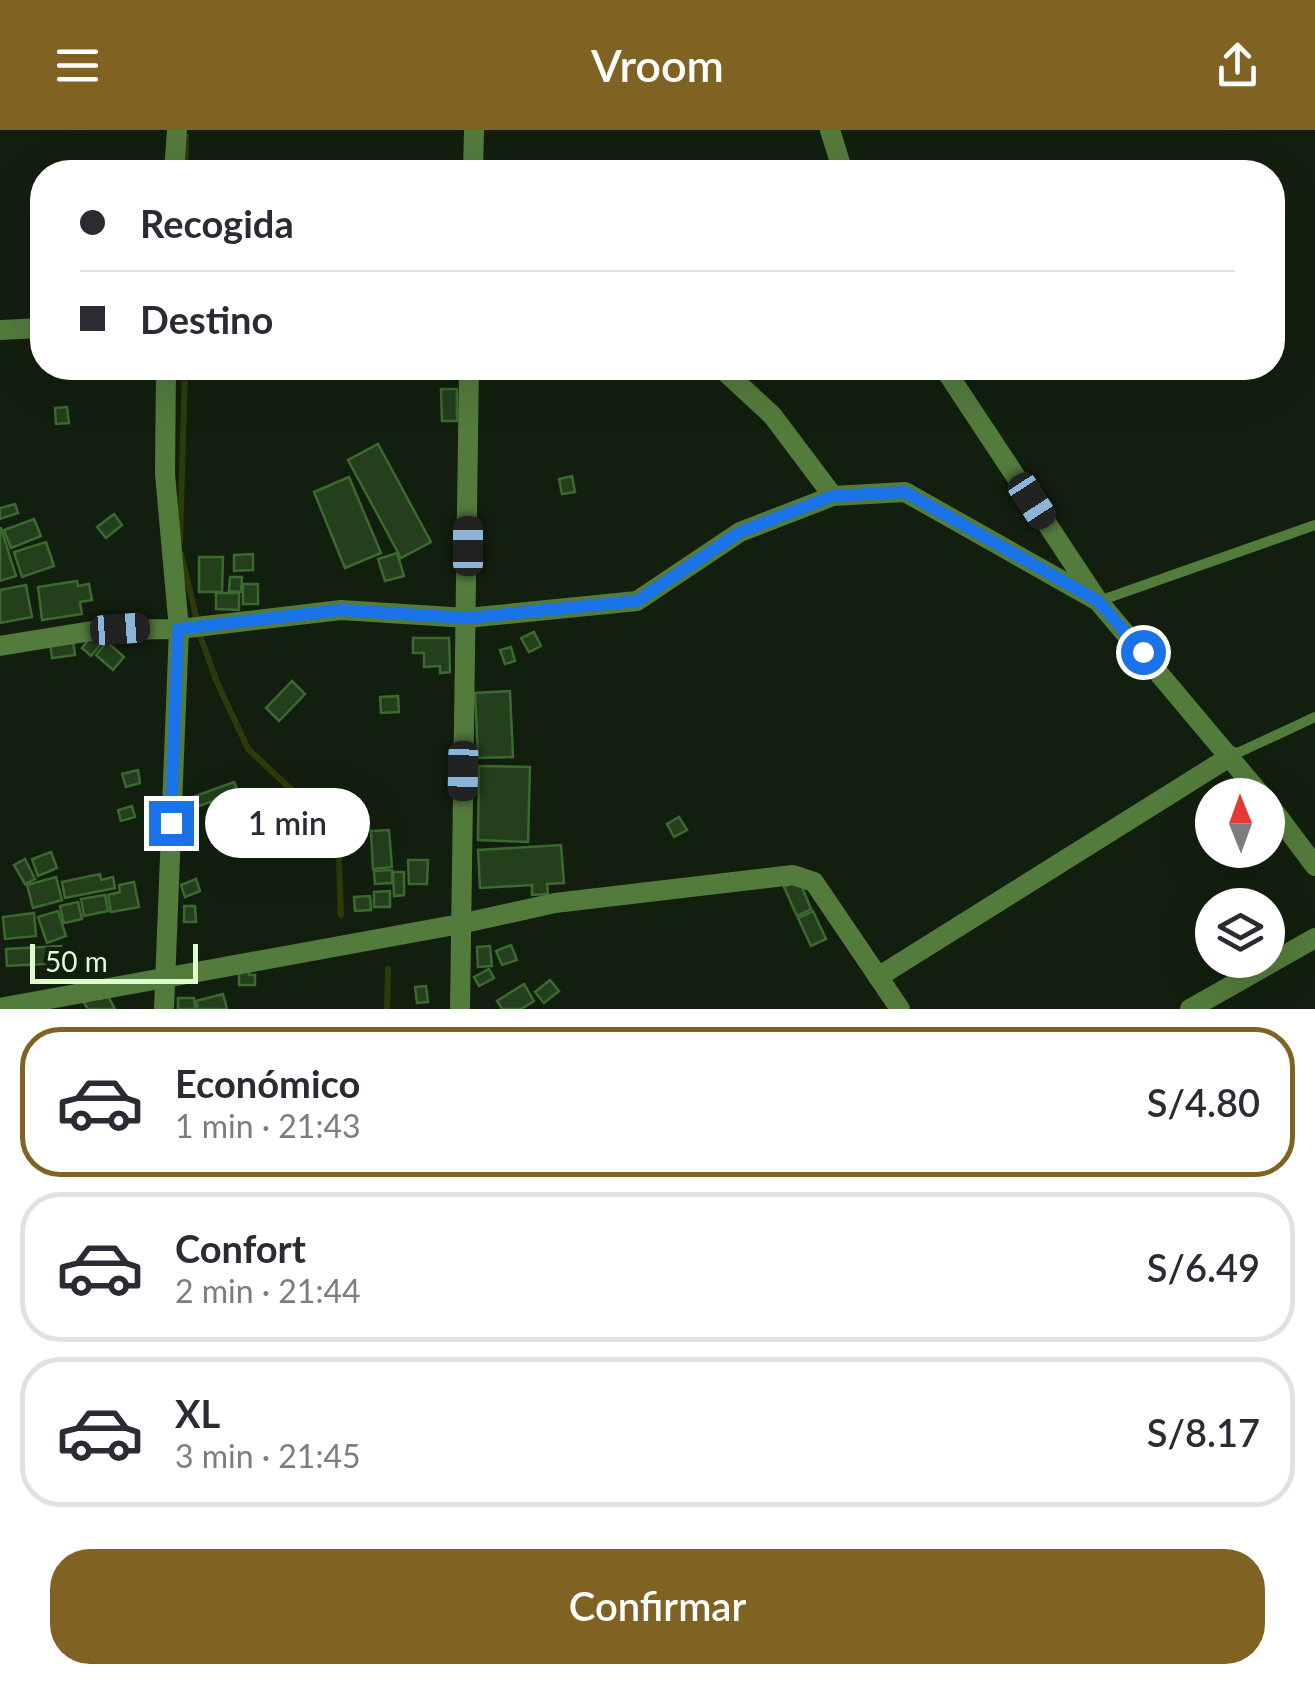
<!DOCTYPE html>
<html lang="es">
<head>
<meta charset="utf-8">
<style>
  :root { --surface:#fff; --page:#f7f7f7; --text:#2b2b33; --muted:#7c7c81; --line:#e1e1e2; --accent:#806223 }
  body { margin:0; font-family:Lato,sans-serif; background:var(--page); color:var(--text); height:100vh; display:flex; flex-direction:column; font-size:38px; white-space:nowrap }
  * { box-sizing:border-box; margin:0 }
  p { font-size:32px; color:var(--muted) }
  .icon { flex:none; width:55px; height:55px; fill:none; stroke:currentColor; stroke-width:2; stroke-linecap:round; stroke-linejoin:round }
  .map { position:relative; height:879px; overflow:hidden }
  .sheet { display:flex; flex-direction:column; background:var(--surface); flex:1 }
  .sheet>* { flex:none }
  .top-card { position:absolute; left:30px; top:30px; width:1255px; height:220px; border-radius:40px; box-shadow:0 10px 40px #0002; display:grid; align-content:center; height:220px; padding:0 50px; background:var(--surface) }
  .needle { width:65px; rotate:359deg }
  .fabs { position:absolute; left:1195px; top:648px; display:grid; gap:20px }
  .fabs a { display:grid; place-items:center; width:90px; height:90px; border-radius:50%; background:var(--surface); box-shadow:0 10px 40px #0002; font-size:50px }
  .scale { position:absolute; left:30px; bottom:25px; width:168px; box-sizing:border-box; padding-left:10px; border:5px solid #ddfcd0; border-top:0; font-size:28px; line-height:35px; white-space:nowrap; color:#ddfcd0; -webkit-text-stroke:8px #121f0e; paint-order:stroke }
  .end { position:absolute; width:45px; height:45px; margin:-22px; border:12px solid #1a73e8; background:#fff; box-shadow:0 0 0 5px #fff }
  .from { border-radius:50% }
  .bubble { position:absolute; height:70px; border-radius:35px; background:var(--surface); box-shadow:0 10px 40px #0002; font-size:32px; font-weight:600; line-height:70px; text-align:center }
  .car { position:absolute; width:30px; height:60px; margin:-30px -15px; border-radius:12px; box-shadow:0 0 8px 2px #0007; background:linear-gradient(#222 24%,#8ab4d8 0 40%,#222 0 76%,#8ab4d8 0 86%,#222 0) }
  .top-card b { display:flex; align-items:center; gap:35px; height:95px; font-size:38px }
  .top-card b+b { border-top:2px solid var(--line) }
  .top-card i { width:25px; height:25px; background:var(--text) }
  ul { padding:18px 0 0; list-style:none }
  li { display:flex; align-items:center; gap:30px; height:150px; margin:0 20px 15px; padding:0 30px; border:5px solid var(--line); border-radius:40px }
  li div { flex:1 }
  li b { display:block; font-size:38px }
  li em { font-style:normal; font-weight:600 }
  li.on { border-color:var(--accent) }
  li>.icon { width:90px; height:90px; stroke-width:1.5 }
  .cta { display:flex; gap:20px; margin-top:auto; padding:20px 50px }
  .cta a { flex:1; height:115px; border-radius:40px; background:var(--accent); color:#fff; font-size:40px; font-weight:600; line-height:115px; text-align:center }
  header { display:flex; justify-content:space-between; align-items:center; height:130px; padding:0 50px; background:var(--accent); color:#fff; font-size:45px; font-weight:600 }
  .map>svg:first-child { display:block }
</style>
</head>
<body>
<header><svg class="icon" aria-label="menu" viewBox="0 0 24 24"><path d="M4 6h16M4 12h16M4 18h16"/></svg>Vroom<svg class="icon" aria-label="share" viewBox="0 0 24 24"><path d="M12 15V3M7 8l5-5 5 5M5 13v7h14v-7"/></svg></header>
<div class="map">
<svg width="1315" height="879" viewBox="0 0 1315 879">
  <rect width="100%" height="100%" fill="#121f0e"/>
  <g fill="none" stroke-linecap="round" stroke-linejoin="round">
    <g stroke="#2f3a0c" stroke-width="6">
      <path d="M 185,42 L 186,6"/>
      <path d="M 180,411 L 185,238"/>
      <path d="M 181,424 L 197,490"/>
      <path d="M 200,505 L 216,550 L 248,619 L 338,703 L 341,785"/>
      <path d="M 387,879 L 388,839"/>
    </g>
  </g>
  <g fill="#233f1c" stroke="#3b692f" stroke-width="2.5">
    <path d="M 441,259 L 457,259 L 457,291 L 442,291 Z"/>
    <path d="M 67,277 L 69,293 L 56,294 L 55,278 Z"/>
    <path d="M 378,314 L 431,412 L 401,428 L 348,330 Z"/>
    <path d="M 572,346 L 575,362 L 562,364 L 559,349 Z"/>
    <path d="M 349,347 L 381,423 L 345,438 L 314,362 Z"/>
    <path d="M 15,374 L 18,383 L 0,389 L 0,378 Z"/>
    <path d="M 114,384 L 122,395 L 106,408 L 97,397 Z"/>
    <path d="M 34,389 L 41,406 L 11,418 L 4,400 Z"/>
    <path d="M 1,398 L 16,446 L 0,451 L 0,398 Z"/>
    <path d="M 46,412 L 54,436 L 22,447 L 14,422 Z"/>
    <path d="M 397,423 L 404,446 L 385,451 L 378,429 Z"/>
    <path d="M 253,424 L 253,440 L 234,441 L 234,425 Z"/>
    <path d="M 199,427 L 223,427 L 222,462 L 199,462 Z"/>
    <path d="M 230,447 L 242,447 L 241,462 L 229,461 Z"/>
    <path d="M 77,451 L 78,456 L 89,454 L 92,470 L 80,472 L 82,484 L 42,490 L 38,457 Z"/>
    <rect x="243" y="454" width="15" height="20"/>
    <path d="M 26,455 L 32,487 L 0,493 L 0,460 Z"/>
    <path d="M 216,463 L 239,463 L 239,480 L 216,479 Z"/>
    <path d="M 94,502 L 104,510 L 91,526 L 82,518 Z"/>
    <path d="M 534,502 L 541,516 L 529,522 L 521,508 Z"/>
    <path d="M 413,508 L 449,508 L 450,542 L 440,543 L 440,536 L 424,537 L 424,523 L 413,523 Z"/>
    <path d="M 73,510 L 75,525 L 52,528 L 50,513 Z"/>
    <path d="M 107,512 L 124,527 L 113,540 L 96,525 Z"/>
    <path d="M 511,517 L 515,531 L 505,534 L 500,520 Z"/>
    <path d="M 292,551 L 305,564 L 279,591 L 266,578 Z"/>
    <path d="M 510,561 L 513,627 L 478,628 L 475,563 Z"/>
    <path d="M 398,566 L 399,582 L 381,583 L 380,567 Z"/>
    <path d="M 479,636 L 530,637 L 528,712 L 478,710 Z"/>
    <path d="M 138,640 L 140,653 L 126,657 L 122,644 Z"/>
    <path d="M 234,652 L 238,662 L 194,678 L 190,668 Z"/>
    <path d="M 132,676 L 135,687 L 121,691 L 118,680 Z"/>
    <path d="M 679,687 L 687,700 L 674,707 L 667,694 Z"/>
    <path d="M 389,700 L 392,737 L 373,739 L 371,701 Z"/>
    <path d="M 561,715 L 564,753 L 547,754 L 548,764 L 532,765 L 532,755 L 480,758 L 478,720 Z"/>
    <path d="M 51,722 L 57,738 L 38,746 L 32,729 Z"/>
    <path d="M 25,729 L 35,749 L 25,754 L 14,735 Z"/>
    <path d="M 408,730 L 428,730 L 427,754 L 409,754 Z"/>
    <path d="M 392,740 L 392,753 L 375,754 L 374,741 Z"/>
    <path d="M 393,742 L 404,742 L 404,765 L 394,766 Z"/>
    <path d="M 100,744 L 101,750 L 113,747 L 115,758 L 65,768 L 62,752 Z"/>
    <path d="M 56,747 L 62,770 L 33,778 L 27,755 Z"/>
    <path d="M 196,749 L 200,761 L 185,767 L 181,755 Z"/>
    <path d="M 799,750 L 811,779 L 797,786 L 784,757 Z"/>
    <path d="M 134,752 L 139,777 L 111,782 L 108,765 L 120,762 L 119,755 Z"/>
    <path d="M 390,761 L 390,777 L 374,777 L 374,762 Z"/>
    <path d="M 105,765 L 108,781 L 84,786 L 81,769 Z"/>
    <path d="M 370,766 L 371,780 L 355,781 L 354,767 Z"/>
    <path d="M 78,772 L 82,789 L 64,793 L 60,776 Z"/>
    <path d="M 184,776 L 195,776 L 196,792 L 184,792 Z"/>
    <path d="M 58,781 L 66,806 L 47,813 L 38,787 Z"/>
    <path d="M 813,781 L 826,809 L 811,816 L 798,788 Z"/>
    <path d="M 34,783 L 36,806 L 5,809 L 3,787 Z"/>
    <path d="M 511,815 L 517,830 L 502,835 L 496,821 Z"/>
    <path d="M 61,816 L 62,833 L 7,836 L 6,819 Z"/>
    <path d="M 490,816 L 492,836 L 478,837 L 477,817 Z"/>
    <path d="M 489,839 L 494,848 L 479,856 L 474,847 Z"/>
    <path d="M 239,840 L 249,840 L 249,845 L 255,845 L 255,855 L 239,855 Z"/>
    <path d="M 550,850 L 559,861 L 544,873 L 535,862 Z"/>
    <path d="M 524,854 L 534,871 L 521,879 L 502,879 L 497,871 Z"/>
    <path d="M 426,856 L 428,872 L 417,873 L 415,857 Z"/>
    <path d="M 105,861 L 115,879 L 88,879 L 84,873 Z"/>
    <path d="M 223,864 L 227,879 L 198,879 L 196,871 Z"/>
    <path d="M 178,868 L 194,868 L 195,879 L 178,879 Z"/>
  </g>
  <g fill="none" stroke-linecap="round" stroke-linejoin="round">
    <g stroke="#537b3c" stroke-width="10">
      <path d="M 1099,471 L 1315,395"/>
      <path d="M 1231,626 L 1315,587"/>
    </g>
    <g stroke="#537b3c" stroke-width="20">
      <path d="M 830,0 L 843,42"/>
      <path d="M 174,42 L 177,0"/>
      <path d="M 473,42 L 474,0"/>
      <path d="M 0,200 L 42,198"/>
      <path d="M 721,238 L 772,285 L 833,366"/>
      <path d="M 944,238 L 1098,471 L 1261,665"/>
      <path d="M 0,516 L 98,500 L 179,499 L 341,480 L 467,488 L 637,471 L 740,402 L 833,366 L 905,362 L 1098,471"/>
      <path d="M 1268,673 L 1315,736"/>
      <path d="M 878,847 L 1231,626"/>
      <path d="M 0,878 L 460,794 L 555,773 L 793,745 L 814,752 L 900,879"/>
      <path d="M 164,879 L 179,499 L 165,344 L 166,238"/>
      <path d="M 460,879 L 469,238"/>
      <path d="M 1190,879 L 1315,808"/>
    </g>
  </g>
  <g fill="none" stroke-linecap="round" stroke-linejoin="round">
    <path stroke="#1a73e8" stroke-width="12" d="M 171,693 L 178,499 L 341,480 L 467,488 L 637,471 L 740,402 L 833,366 L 905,362 L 1098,471 L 1143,522"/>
  </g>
</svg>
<div class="fabs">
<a><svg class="needle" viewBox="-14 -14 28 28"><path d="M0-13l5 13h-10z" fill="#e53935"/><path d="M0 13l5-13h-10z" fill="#7c7c81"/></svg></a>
<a><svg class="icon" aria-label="layers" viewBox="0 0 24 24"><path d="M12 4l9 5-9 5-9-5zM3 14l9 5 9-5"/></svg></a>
</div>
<div class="scale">50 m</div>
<i class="end from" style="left:1143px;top:522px"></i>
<i class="end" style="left:171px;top:693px"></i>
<div class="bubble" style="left:205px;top:658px;width:165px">1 min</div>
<i class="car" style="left:1032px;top:371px;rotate:147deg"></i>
<i class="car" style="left:468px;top:416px;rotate:0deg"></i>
<i class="car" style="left:120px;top:499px;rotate:86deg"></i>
<i class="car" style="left:463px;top:641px;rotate:181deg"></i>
<div class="top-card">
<b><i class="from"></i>Recogida</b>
<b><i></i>Destino</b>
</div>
</div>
<section class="sheet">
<ul>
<li class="on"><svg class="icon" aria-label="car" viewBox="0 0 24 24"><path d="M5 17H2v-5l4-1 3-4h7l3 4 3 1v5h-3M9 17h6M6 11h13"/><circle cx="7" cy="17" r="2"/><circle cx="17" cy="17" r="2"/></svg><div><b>Económico</b><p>1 min · 21:43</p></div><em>S/4.80</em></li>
<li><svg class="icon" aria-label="car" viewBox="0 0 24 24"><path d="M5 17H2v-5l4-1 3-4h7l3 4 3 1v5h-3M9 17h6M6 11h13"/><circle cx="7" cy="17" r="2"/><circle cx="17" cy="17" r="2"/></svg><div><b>Confort</b><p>2 min · 21:44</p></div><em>S/6.49</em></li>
<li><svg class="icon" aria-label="car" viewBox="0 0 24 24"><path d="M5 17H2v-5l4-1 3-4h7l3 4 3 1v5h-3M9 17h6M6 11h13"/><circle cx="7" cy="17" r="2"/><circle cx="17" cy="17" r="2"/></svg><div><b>XL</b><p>3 min · 21:45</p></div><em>S/8.17</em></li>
</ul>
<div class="cta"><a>Confirmar</a></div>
</section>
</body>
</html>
